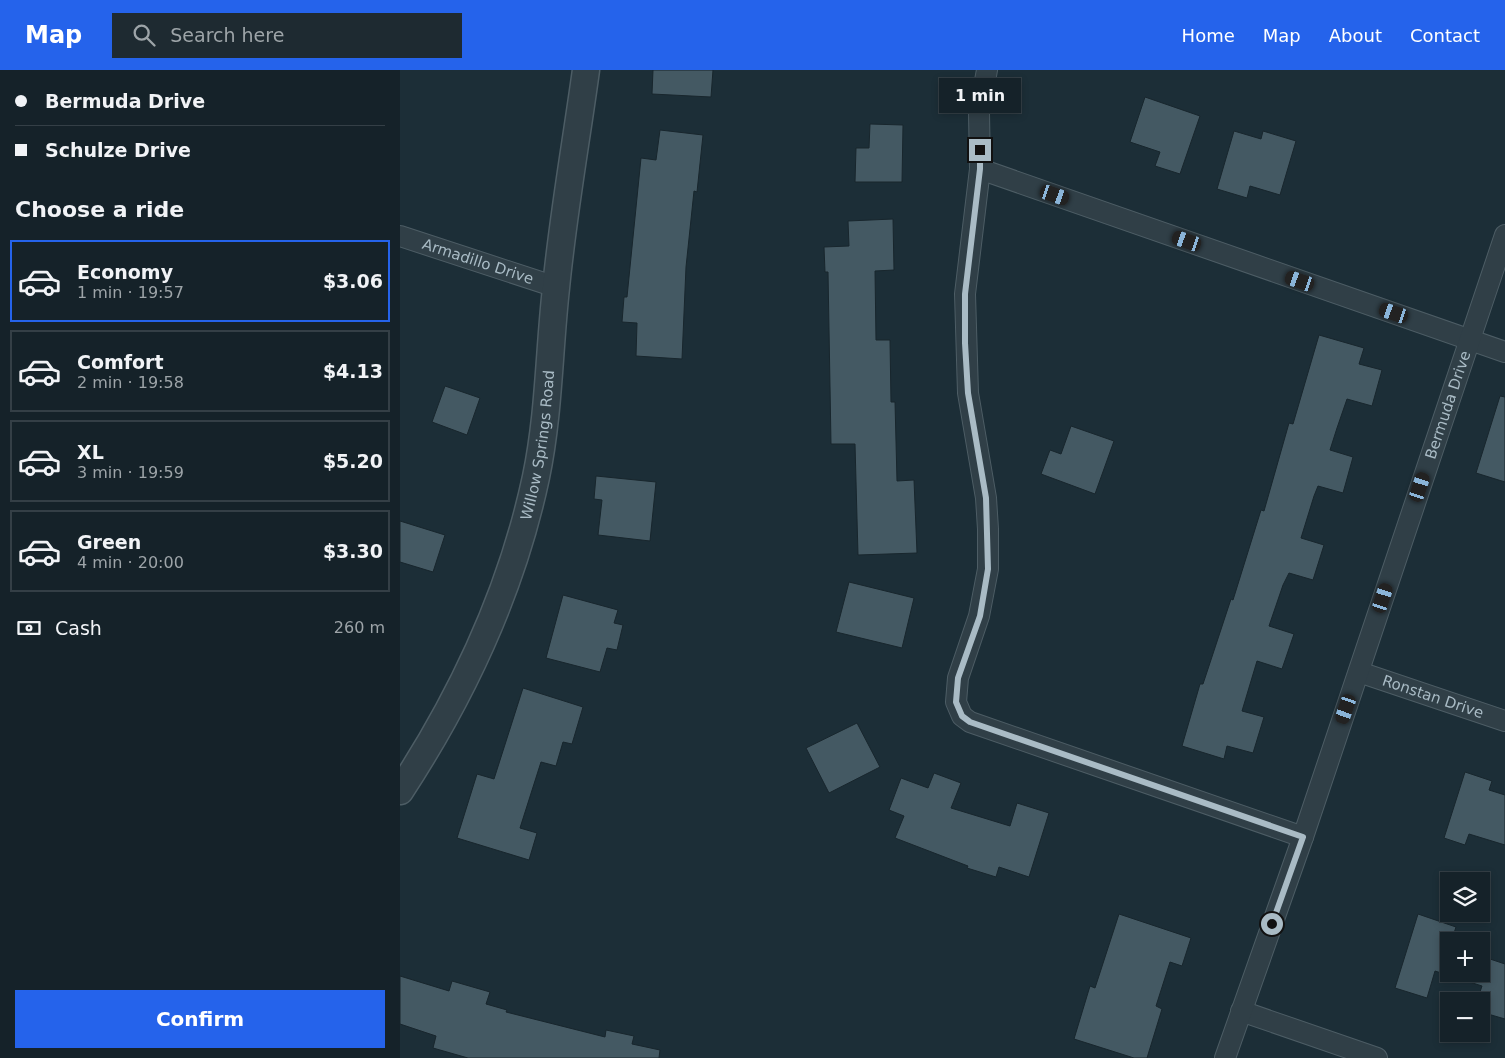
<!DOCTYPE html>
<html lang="en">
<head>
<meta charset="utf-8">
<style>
  :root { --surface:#152229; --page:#1e2a31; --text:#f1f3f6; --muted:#9da4a8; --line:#343f46; --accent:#2563eb }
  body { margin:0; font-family:"DejaVu Sans",sans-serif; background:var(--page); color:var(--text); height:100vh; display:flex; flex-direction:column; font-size:19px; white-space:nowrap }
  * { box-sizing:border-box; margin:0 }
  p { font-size:16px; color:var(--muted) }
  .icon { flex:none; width:28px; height:28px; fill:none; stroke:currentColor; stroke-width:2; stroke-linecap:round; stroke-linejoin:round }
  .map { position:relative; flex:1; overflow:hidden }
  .side { display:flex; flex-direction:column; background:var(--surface); width:400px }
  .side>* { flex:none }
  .top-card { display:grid; align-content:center; height:110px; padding:0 15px; background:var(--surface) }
  .controls { position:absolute; left:1040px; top:802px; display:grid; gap:10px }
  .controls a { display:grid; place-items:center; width:50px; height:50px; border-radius:0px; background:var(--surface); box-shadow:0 2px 8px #0003,0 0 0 1px var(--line); font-size:25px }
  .end { position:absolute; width:22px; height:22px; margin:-11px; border:6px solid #a9bbc5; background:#111; box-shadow:0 0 0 2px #111 }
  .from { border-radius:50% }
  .bubble { position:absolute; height:35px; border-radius:0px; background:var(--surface); box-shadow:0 2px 8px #0003,0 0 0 1px var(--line); font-size:16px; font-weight:700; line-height:35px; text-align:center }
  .car { position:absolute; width:15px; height:30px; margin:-15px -8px; border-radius:6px; box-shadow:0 0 4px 1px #0007; background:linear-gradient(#222 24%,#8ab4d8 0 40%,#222 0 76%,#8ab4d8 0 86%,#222 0) }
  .top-card b { display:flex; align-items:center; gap:18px; height:48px; font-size:19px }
  .top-card b+b { border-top:1px solid var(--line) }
  .top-card i { width:12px; height:12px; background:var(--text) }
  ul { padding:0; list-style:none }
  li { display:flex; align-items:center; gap:15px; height:82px; margin:0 10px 8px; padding:0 5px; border:2px solid var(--line); border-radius:0px }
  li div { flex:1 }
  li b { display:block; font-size:19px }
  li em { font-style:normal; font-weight:700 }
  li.selected { border-color:var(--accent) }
  li>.icon { width:45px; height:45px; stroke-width:1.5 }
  h2 { padding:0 15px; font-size:22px; line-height:60px }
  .pay { display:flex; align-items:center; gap:12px; height:55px; padding:0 15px; font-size:19px }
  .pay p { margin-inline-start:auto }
  .action { display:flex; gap:10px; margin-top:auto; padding:10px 15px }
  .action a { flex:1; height:58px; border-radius:0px; background:var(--accent); color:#fff; font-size:20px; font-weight:700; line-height:58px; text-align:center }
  header { display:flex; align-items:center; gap:30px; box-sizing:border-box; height:70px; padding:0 25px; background:var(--accent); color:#fff }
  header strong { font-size:24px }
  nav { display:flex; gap:28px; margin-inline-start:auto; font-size:18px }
  .search { width:350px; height:45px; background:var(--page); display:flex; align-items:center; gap:12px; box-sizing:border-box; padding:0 18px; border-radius:0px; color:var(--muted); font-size:19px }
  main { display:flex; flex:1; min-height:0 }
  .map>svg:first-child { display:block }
</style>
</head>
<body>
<header>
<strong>Map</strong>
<div class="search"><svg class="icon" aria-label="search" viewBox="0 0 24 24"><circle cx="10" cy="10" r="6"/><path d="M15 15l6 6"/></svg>Search here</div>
<nav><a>Home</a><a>Map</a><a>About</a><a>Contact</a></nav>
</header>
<main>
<section class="side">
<div class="top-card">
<b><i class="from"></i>Bermuda Drive</b>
<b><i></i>Schulze Drive</b>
</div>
<h2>Choose a ride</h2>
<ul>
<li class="selected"><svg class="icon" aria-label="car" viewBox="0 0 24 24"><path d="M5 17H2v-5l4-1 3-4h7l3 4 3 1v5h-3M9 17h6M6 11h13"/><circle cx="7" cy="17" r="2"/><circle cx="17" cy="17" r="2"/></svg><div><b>Economy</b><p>1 min · 19:57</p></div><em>$3.06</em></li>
<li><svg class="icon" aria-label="car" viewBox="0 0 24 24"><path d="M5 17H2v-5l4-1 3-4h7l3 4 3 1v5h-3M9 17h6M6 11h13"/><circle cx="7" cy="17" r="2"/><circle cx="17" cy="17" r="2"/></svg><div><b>Comfort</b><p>2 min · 19:58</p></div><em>$4.13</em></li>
<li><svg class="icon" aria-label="car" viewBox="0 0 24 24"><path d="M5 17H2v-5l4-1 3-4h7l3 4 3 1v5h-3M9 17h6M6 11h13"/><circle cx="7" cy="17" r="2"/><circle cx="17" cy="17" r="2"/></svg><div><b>XL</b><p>3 min · 19:59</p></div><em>$5.20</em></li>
<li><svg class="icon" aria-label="car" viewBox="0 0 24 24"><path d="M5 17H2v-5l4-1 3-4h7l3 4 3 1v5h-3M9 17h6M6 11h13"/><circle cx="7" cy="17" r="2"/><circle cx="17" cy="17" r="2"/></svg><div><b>Green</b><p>4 min · 20:00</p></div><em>$3.30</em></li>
</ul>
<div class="pay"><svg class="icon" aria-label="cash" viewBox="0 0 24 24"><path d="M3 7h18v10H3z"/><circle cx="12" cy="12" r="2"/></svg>Cash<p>260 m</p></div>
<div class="action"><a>Confirm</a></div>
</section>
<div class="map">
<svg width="1105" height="988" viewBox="0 0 1105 988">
  <rect width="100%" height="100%" fill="#1c2e37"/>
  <g fill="#445963" stroke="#18262d">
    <path d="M 253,0 L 313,0 L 311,27 L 252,24 Z"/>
    <path d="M 745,27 L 800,46 L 780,104 L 755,96 L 760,82 L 730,72 Z"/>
    <path d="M 470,54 L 503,55 L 502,112 L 455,112 L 456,78 L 469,78 Z"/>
    <path d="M 260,60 L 303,65 L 297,122 L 294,121 L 286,197 L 282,289 L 236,286 L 237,253 L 222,252 L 224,227 L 227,227 L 241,88 L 256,90 Z"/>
    <path d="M 834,61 L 861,69 L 863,61 L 896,71 L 880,125 L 850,116 L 847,128 L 817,119 Z"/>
    <path d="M 493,149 L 494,200 L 475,201 L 476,270 L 490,270 L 491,332 L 495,332 L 497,411 L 514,410 L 517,483 L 458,485 L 455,374 L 431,374 L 428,202 L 425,202 L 424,177 L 449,176 L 448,151 Z"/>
    <path d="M 919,265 L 964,278 L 959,294 L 982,300 L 972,336 L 947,329 L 937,358 L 930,380 L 953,387 L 943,423 L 918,416 L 914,426 L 901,468 L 924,475 L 913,510 L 889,503 L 883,515 L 869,556 L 894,564 L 882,599 L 857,591 L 842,641 L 864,647 L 853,683 L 827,676 L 824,689 L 782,676 L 800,614 L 803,614 L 831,529 L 833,530 L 861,440 L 864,441 L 889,353 L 893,354 Z"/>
    <path d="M 45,316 L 80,328 L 67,365 L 32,352 Z"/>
    <path d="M 1100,326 L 1105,327 L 1105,412 L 1076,403 Z"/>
    <path d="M 671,356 L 714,371 L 695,424 L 641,404 L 650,380 L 661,384 Z"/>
    <path d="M 196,406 L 256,412 L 250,471 L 198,465 L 202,430 L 194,429 Z"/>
    <path d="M 0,451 L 45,465 L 33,502 L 0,492 Z"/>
    <path d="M 449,512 L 514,528 L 502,578 L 436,562 Z"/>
    <path d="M 163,525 L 218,540 L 214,553 L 223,555 L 217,580 L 207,578 L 200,602 L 146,588 Z"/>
    <path d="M 123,618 L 183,637 L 172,674 L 163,672 L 156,696 L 141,692 L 120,758 L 137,763 L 129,790 L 57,768 L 77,704 L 94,709 Z"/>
    <path d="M 457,653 L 480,697 L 429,723 L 406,678 Z"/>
    <path d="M 1065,702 L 1092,711 L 1089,720 L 1105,725 L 1105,775 L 1069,764 L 1065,775 L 1044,768 Z"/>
    <path d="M 534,703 L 561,713 L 551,738 L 610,756 L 617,733 L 649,743 L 629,807 L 599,797 L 596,807 L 567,798 L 568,796 L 495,768 L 504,746 L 489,740 L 501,708 L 528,718 Z"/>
    <path d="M 719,844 L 791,868 L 782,896 L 770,892 L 756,936 L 762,939 L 747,988 L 734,988 L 674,969 L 690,916 L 695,918 Z"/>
    <path d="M 1018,844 L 1056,857 L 1053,866 L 1069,871 L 1049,871 L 1049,904 L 1081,904 L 1081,886 L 1105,894 L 1105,949 L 1081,942 L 1081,931 L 1077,931 L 1082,916 L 1035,901 L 1027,928 L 995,918 Z"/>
    <path d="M 0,906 L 49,921 L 52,911 L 90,922 L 86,934 L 107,940 L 106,942 L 205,967 L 206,960 L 234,966 L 232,974 L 260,980 L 259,988 L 68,988 L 33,978 L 36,966 L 0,954 Z"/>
  </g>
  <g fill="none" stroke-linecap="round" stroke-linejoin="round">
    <g stroke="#4d5d65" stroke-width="22">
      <g id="minor">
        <path d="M 587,0 L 579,43 L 580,99 L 565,224 L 568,323 L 586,428 L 588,459 L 588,499 L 579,546 L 558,608 L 556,632 L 562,646 L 570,652 L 903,767"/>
        <path d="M 580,99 L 1105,282"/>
        <path id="s1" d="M 0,166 L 156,217"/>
        <path id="s2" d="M 959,602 L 1105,651"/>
        <path d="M 841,941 L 977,988"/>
        <path id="s3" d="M 825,988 L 903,767 L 1105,165"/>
      </g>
    </g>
    <g stroke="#4d5d65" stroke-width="29">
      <g id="tertiary">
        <path id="s4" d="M 0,721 C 63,625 112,520 136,407 C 149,345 149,281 156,218 C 163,145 176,73 186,0"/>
      </g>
    </g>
    <use href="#minor" stroke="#303f47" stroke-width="20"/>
    <use href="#tertiary" stroke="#303f47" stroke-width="26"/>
  </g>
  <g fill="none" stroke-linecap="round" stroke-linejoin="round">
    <path stroke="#a9bbc5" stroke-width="6" d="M 580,80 L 580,99 L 565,224 L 565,273 L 568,323 L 586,428 L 588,499 L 580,546 L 558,608 L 556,632 L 562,646 L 570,652 L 903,767 L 872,854"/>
  </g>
  <g text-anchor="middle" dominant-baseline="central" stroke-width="5" stroke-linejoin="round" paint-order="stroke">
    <g font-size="15" fill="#a9bbc5" stroke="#16242b">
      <text stroke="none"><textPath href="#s1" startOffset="82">Armadillo Drive</textPath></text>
      <text stroke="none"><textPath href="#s3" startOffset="690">Bermuda Drive</textPath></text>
      <text stroke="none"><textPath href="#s4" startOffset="376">Willow Springs Road</textPath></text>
      <text stroke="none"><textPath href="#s2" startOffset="78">Ronstan Drive</textPath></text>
    </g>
  </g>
</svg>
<div class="controls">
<a><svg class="icon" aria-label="layers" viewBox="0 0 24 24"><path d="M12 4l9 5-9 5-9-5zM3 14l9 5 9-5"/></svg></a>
<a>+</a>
<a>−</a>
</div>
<i class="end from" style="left:872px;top:854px"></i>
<i class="end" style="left:580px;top:80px"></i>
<div class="bubble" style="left:539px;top:8px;width:82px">1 min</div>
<i class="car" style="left:655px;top:125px;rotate:109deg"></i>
<i class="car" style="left:787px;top:171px;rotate:289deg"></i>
<i class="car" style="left:900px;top:211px;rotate:289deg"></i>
<i class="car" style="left:994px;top:243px;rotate:289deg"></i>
<i class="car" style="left:1020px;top:417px;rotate:18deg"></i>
<i class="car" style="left:983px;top:528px;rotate:18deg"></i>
<i class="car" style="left:946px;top:639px;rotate:199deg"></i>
</div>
</main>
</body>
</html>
